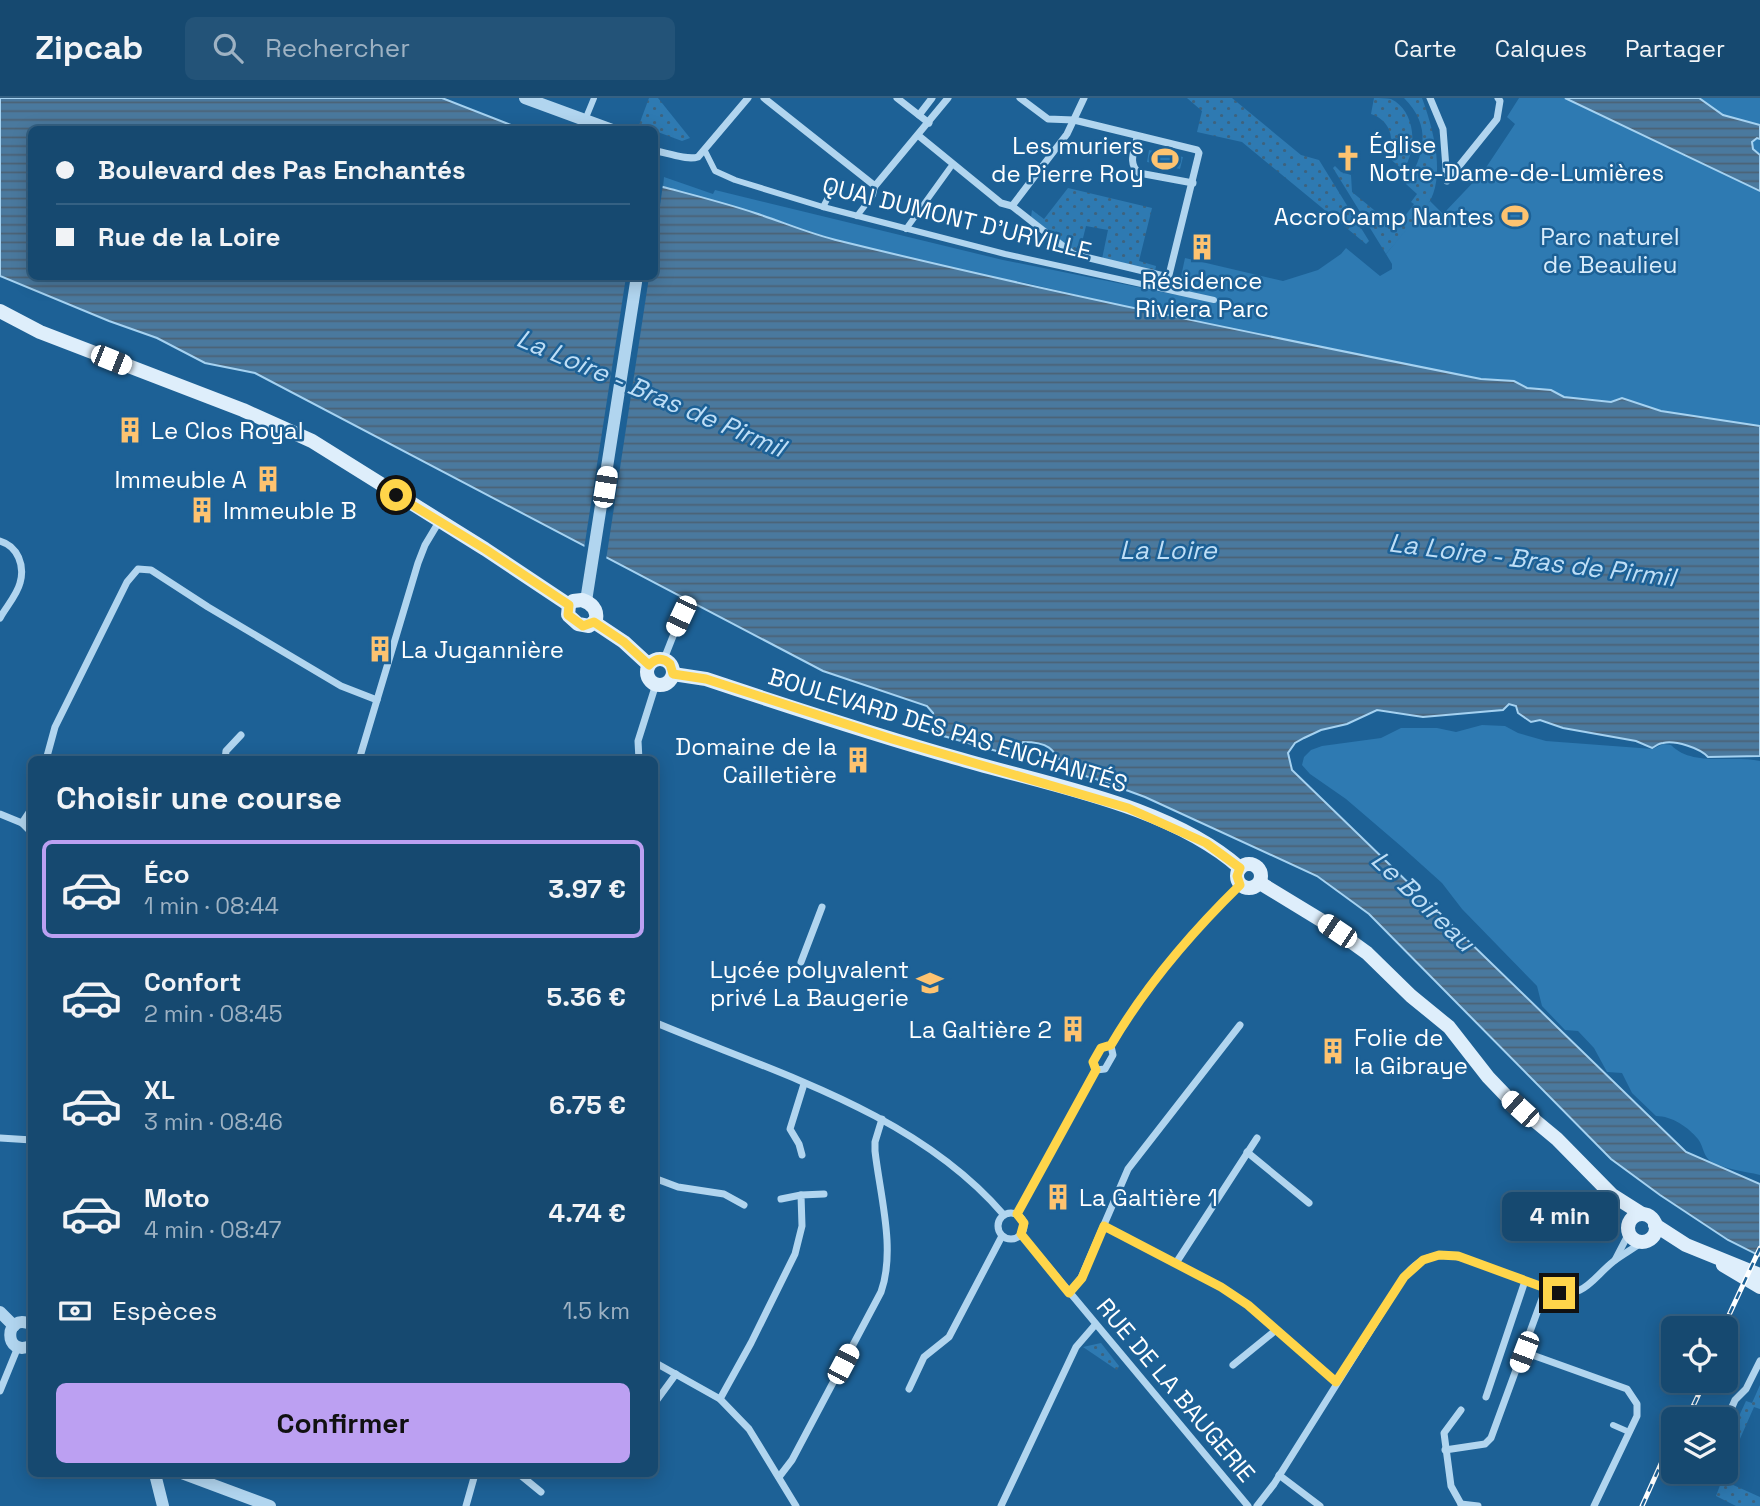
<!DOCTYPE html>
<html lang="fr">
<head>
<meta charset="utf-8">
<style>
  :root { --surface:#164970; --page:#235378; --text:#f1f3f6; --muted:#9eb2c3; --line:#356183; --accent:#bca0f2 }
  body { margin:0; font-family:"Space Grotesk",sans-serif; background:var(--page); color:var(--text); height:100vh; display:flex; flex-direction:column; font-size:26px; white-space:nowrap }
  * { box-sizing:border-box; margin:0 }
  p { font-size:23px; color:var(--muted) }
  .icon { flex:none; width:38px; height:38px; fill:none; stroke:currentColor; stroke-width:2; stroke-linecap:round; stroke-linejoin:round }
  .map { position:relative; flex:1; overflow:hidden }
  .details { position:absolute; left:28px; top:658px; width:630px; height:721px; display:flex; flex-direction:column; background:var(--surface); border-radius:10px; box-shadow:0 4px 18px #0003,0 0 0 2px var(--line) }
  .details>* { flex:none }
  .hud { position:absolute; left:28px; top:28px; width:630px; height:154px; border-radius:10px; box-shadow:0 4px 18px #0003,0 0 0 2px var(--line); display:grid; align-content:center; height:154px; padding:0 28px; background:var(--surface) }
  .buttons { position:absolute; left:1661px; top:1218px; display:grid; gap:14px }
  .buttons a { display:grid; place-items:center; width:77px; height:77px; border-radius:10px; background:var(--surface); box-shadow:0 4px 18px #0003,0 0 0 2px var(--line); font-size:35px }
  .end { position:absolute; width:32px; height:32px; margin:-16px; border:9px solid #ffd54a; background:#111; box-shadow:0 0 0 4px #111 }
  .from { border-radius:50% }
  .bubble { position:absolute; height:49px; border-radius:10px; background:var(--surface); box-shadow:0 4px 18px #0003,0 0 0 2px var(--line); font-size:23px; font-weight:700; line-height:49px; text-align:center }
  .car { position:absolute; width:21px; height:42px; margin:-21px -10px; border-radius:9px; box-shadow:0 0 5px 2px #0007; background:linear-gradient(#fff 24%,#345 0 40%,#fff 0 76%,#345 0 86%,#fff 0) }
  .hud b { display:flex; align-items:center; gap:24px; height:66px; font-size:26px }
  .hud b+b { border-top:2px solid var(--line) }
  .hud i { width:18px; height:18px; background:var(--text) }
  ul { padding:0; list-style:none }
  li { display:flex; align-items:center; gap:21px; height:98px; margin:0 14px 10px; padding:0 14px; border:4px solid transparent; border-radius:10px }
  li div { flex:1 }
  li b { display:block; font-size:26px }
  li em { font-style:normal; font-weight:700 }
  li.on { border-color:var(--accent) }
  li>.icon { width:63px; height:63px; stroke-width:1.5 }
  h2 { padding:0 28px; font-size:32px; line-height:84px }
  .pay { display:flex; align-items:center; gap:18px; height:77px; padding:0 28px; font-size:26px }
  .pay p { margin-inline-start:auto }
  .action { display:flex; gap:14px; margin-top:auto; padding:14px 28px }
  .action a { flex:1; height:80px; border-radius:10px; background:var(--accent); color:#111; font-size:28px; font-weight:700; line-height:80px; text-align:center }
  header { display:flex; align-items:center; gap:42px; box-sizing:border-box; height:98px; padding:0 35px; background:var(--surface); border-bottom:2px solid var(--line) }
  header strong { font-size:33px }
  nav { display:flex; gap:38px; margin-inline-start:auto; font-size:24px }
  .search { width:490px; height:63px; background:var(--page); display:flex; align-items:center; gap:18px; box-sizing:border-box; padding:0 24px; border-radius:10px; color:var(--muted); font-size:26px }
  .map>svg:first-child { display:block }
</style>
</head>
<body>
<header>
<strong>Zipcab</strong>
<div class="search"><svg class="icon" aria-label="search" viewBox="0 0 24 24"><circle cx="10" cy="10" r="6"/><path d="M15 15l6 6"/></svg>Rechercher</div>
<nav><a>Carte</a><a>Calques</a><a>Partager</a></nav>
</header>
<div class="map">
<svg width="1760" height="1408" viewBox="0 0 1760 1408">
  <defs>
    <pattern id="grass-dots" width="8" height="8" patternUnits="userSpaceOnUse" patternTransform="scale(1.75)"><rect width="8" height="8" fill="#2e7ab2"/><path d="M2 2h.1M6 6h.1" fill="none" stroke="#3d637f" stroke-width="1.8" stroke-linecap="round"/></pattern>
    <pattern id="water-rules" width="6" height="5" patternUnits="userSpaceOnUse" patternTransform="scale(1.75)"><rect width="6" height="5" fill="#4a799e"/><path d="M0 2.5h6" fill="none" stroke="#4b6275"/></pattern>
  </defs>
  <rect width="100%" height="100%" fill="#1d6196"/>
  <g fill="url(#grass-dots)">
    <path d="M 649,0 L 658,0 L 690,40 L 682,43 L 639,27 Z"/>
    <path d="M 1187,0 L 1232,0 L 1301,57 L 1319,62 L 1369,143 L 1366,146 L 1242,44 L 1197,34 L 1202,13 Z"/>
    <path d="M 1374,0 C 1379,0 1386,0 1391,1 C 1416,13 1418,52 1403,72 L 1387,58 C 1396,41 1390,22 1371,16 Z"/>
    <path d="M 1404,0 L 1422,0 C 1432,27 1445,73 1431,101 C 1423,117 1399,141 1386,156 L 1333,70 L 1335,68 L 1341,74 L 1351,77 L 1352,94 L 1396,130 L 1414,106 L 1411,104 L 1417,96 L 1406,86 C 1425,57 1432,28 1404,0 Z"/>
    <path d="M 1068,90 L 1152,110 L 1139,163 L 1156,168 L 1155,173 L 1102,161 L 1108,132 L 1086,128 L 1083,140 L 1075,152 L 1072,152 L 1031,119 L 1032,112 L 1044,121 Z"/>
    <path d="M 1101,1245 L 1119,1268 L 1117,1272 L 1083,1249 Z"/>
    <path d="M 1760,1287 L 1760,1311 L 1754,1309 L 1739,1343 L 1728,1342 L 1746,1303 L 1752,1305 Z"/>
    <path d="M 1722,1382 L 1760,1399 L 1760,1408 L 1736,1408 L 1716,1398 Z"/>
  </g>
  <g fill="#2e7ab2">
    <path d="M 1519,0 L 1760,0 L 1760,328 L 1661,313 L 1622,300 L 1612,304 L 1564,299 L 1551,292 L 1527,290 L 1514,283 L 1481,281 L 1269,240 L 1223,228 L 1171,219 L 1026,185 L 964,174 L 839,143 L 753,114 L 663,89 L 664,79 L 713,96 L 715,92 L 1003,162 L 1177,197 L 1185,160 L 1283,183 L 1318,172 L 1341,156 L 1346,150 L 1380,178 L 1392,171 L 1392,166 L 1386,156 L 1430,103 L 1443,116 L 1483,74 L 1515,26 L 1507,19 Z"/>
    <path d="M 1149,52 L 1183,59 L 1180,71 L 1147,64 Z"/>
    <path d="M 1482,627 L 1505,628 L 1518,635 L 1546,643 L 1653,651 L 1663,646 L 1671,647 C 1692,669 1732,657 1760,663 L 1760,1077 C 1744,1073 1727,1072 1712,1064 C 1703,1059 1704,1049 1698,1041 C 1688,1029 1672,1018 1656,1018 L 1632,995 L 1622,975 L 1607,974 L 1594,950 L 1578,933 L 1565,932 L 1542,908 L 1537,888 L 1462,811 L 1442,785 L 1402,749 L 1346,701 L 1310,676 L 1302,667 L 1304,659 L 1311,652 L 1322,648 L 1381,640 L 1401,630 L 1437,630 L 1456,634 Z"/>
  </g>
  <g fill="url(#water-rules)" stroke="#a5d2f1" stroke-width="2">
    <path d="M 0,0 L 442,0 L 521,31 L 32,32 L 32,178 L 654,178 L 655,84 L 663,89 C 693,97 725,105 755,115 C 783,124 810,136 840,143 C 1052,195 1266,238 1481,281 L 1514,283 L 1527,290 L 1551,292 L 1564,299 L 1611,304 L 1622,300 L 1661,313 L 1760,328 L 1760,658 L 1708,659 C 1700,650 1675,642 1663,645 C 1659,645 1656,648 1652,650 L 1636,643 L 1563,630 L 1540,622 L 1531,624 L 1518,615 L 1516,608 L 1509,606 L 1503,612 L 1423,619 L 1377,612 L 1347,626 L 1321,632 L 1304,640 L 1295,645 L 1288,655 L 1292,672 L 1686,1054 L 1760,1086 L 1760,1158 L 1728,1142 L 1660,1097 L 1611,1061 L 1369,816 L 1317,778 L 1145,699 L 1096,681 L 1067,673 C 1053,651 1050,644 1023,644 L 1011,657 L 940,637 L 935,631 L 933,615 L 927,608 L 823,573 L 255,275 L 205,265 L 157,240 L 109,223 L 0,178 Z"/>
    <path d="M 1565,0 L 1699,0 L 1723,17 L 1760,27 L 1760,41 L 1757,40 L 1752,44 L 1753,51 L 1760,57 L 1760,93 Z"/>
  </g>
  <g fill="#1d6196">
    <path d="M 654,80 L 663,86 L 655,143 L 654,143 Z"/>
    <path d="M 626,179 L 649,179 L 606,462 L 584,451 Z"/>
  </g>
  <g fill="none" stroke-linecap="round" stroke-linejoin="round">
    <g stroke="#b1d5ef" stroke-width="6">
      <path d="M 585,22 L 594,0"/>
      <path d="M 705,53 L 715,73 L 735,82 L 823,109 L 1005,156 L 1214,202"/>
      <path d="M 823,109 L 832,92"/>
      <path d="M 857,118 L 873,97 L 875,88"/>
      <path d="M 906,131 L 950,70"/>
      <path d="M 1613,1327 L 1629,1334"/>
    </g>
    <g stroke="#b1d5ef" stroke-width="7">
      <path d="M 764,0 L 875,88 L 948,0"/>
      <path d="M 897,0 L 929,25"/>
      <path d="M 1430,0 L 1443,31 L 1447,83 L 1497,21 L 1500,3 L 1498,0"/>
      <path d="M 919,17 L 932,0"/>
      <path d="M 919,38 L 1001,105 L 1012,108 L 1073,156 L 1164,178 L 1169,177 L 1199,55 L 1197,52 L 1074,22 L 1048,21 L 1020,0"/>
      <path d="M 1137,39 C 1135,52 1127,65 1139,75 L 1193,85"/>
      <path d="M 654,53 C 668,54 686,63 698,59 L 748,0"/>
      <path d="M 1012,108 L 1067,36 L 1084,0"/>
      <path d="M 0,443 C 18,448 25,468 20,485 C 17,497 6,509 0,520"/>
      <path d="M 664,561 L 681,518"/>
      <path d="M 46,662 L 55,629 L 127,484 L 138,471 L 151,472 L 208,509 L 341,588 L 377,602"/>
      <path d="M 225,662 L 226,653 L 241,637"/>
      <path d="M 359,662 L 418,465 L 425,447 L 440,422"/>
      <path d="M 639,662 L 638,643 L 656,586"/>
      <path d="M 0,716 L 22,725 L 32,735"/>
      <path d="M 22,725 L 32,710"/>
      <path d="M 801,864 L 822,809"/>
      <path d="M 654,924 C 775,975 915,1014 1003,1116"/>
      <path d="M 1096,972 L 1105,971 L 1113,957 L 1111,948 C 1144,890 1193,833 1240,787"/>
      <path d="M 0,1040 L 32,1042"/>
      <path d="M 1247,1054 L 1309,1105"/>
      <path d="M 802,1057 L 799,1046 L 790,1031 L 804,986"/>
      <path d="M 654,1080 L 678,1089 L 724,1096 L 744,1107"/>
      <path d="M 781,1101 L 801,1097"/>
      <circle cx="1011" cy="1128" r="13"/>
      <path d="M 1017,1116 L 1096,972 L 1093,964 L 1101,950 L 1111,948"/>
      <path d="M 1104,1128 L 1221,1189 L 1248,1207 L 1336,1284"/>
      <path d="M 1021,1136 L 1248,1408"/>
      <path d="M 1615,1162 L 1629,1135"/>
      <path d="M 1176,1165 L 1257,1040"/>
      <path d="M 1069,1195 L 1081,1180 L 1128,1071 L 1240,927"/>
      <path d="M 1524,1254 L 1627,1291 L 1637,1306 L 1637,1318 L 1594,1408"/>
      <path d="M 654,1264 L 720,1301 L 749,1331 L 796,1408"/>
      <path d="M 1233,1267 L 1276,1232"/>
      <path d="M 909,1291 L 924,1259 L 949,1239 L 1002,1138"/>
      <path d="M 0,1293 L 18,1249"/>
      <path d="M 1486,1299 L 1525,1183"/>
      <path d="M 720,1301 L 751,1245 L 795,1156 L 802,1128 L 801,1097 L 824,1096"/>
      <path d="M 654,1306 L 676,1276"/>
      <path d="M 1726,1323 L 1735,1302 L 1746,1291 L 1760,1263"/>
      <path d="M 1445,1352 L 1485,1346 L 1491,1340 L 1546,1190"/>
      <path d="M 519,1376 L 541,1394"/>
      <path d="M 1279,1377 L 1320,1408"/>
      <path d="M 779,1379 L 792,1362 L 881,1194 C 896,1152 880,1097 875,1053 L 875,1044 L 882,1021"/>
      <path d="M 1461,1406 L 1451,1388 L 1444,1335 L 1461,1312"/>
      <path d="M 1461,1406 L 1478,1408"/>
      <path d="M 466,1408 L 475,1376"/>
      <path d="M 1001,1408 L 1076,1249 L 1095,1227"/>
      <path d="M 1257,1408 L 1274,1386 L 1404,1179 C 1430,1145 1460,1158 1494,1171 C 1513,1178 1532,1185 1551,1192 C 1584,1203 1592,1180 1614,1163 C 1623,1156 1633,1151 1642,1144"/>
    </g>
    <g stroke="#b1d5ef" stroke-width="12">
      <path d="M 525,0 L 612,32"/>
      <path d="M 586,503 L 637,178"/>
      <path d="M 0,1214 L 14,1228"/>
      <path d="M 32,1227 C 3,1212 3,1262 32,1247"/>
      <path d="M 155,1376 L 163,1408"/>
      <path d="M 184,1376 L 270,1408"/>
    </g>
    <g stroke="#deeefb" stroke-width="14">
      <path d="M 0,213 L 40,234 L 243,312 L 312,343 L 485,451 L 569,507"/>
      <path d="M 582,502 C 591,505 598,511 596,522 L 589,528 L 578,526 L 568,517 L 569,507 L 573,503 Z"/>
      <path d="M 594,524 L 624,544 L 649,567"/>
      <circle cx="660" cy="574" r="13"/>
      <path d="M 673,576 L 706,581 C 790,609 875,637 960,661 C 1048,687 1169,707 1240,770"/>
      <circle cx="1249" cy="778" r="12"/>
      <path d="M 1260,785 L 1324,824 L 1367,855 L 1411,898 L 1449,929 L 1488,979 L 1510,1002 L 1557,1041 L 1612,1097 L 1642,1116"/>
      <circle cx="1642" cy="1130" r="14"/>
      <path d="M 1655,1127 L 1686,1147 L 1760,1177"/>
      <path d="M 1723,1167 L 1760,1189"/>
    </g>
    <g stroke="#fff" stroke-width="5">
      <g id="rail">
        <path d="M 1723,1230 L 1760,1150"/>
        <path d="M 1687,1321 L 1705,1283"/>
        <path d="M 1642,1408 L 1673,1339"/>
      </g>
    </g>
    <use href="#rail" stroke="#1d6196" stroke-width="2.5" stroke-dasharray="8" stroke-linecap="butt"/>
  </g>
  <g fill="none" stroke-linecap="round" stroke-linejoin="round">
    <path stroke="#ffd54a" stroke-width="9" d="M 396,397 L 485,451 L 569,507 L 568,517 L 583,528 L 594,524 L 624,544 L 649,567 C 656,560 663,559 670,566 L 673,576 L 706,581 L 892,641 L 1128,710 L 1206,745 L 1240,770 L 1237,778 L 1240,787 C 1192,834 1145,889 1111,947 L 1101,950 L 1093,964 L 1096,972 L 1017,1116 L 1024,1125 L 1021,1136 L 1069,1195 L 1082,1180 L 1104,1128 L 1221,1189 L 1248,1207 L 1336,1284 L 1404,1179 L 1423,1162 L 1439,1157 L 1458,1158 L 1559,1195"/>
  </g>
  <defs>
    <g id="church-bare" transform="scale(2.1)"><path d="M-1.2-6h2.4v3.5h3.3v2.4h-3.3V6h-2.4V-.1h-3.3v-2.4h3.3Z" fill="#fec370" stroke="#1d6196" stroke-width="2.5" paint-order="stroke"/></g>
    <g id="stadium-bare" transform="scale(2.1)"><path d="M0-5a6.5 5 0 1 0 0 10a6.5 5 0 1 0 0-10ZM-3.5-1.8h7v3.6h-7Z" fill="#fec370" stroke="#1d6196" stroke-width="2.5" paint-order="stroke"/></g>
    <g id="building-bare" transform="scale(2.1)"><path d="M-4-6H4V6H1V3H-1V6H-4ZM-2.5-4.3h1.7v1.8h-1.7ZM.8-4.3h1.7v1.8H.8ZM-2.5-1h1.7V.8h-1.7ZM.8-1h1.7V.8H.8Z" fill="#fec370" stroke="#1d6196" stroke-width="2.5" paint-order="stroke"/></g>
    <g id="school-bare" transform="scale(2.1)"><path d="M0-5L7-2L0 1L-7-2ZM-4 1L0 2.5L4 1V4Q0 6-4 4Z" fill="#fec370" stroke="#1d6196" stroke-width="2.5" paint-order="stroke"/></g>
  </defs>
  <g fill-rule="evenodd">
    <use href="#church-bare" x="1348" y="60"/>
    <use href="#stadium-bare" x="1165" y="61"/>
    <use href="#stadium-bare" x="1515" y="118"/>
    <use href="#building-bare" x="1202" y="149"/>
    <use href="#building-bare" x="130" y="332"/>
    <use href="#building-bare" x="268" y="381"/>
    <use href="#building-bare" x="202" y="412"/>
    <use href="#building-bare" x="380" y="551"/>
    <use href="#building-bare" x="858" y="662"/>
    <use href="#school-bare" x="930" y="885"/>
    <use href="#building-bare" x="1073" y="931"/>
    <use href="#building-bare" x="1333" y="953"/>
    <use href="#building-bare" x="1058" y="1099"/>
  </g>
  <g text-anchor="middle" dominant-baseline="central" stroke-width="5" stroke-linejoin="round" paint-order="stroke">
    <g font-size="24" fill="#fff" stroke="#1d6196" text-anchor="start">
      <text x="1369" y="46">Église<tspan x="1369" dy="28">Notre-Dame-de-Lumières</tspan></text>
      <text x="1144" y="47" text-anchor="end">Les muriers<tspan x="1144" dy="28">de Pierre Roy</tspan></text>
      <text x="1494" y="118" text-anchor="end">AccroCamp Nantes</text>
      <text x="1202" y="182" text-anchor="middle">Résidence<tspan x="1202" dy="28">Riviera Parc</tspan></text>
      <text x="151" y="332">Le Clos Royal</text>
      <text x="247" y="381" text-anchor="end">Immeuble A</text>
      <text x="223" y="412">Immeuble B</text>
      <text x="401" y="551">La Jugannière</text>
      <text x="837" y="648" text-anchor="end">Domaine de la<tspan x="837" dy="28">Cailletière</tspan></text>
      <text x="909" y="871" text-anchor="end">Lycée polyvalent<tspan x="909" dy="28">privé La Baugerie</tspan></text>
      <text x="1052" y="931" text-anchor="end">La Galtière 2</text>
      <text x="1354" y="939">Folie de<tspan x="1354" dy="28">la Gibraye</tspan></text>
      <text x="1079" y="1099">La Galtière 1</text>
    </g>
    <g font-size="24" fill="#fff" stroke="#1d6196">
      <text transform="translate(957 120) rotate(14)">QUAI DUMONT D'URVILLE</text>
      <text transform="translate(948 632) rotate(17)">BOULEVARD DES PAS ENCHANTÉS</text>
      <text transform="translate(1176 1292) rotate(50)">RUE DE LA BAUGERIE</text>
    </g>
    <g font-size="24" fill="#d8ecfb" stroke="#1d6196">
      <text x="1610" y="138">Parc naturel<tspan x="1610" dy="28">de Beaulieu</tspan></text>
    </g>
    <g font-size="26" font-style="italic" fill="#bedef6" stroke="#1d6196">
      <text transform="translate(651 295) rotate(23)">La Loire - Bras de Pirmil</text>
      <text x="1168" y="452">La Loire</text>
      <text transform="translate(1532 462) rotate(7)">La Loire - Bras de Pirmil</text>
      <text transform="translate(1423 803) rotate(44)">Le Boireau</text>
    </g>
  </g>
</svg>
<div class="buttons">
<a><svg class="icon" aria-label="locate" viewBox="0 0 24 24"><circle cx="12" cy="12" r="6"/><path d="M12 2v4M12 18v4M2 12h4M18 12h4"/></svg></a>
<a><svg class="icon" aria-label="layers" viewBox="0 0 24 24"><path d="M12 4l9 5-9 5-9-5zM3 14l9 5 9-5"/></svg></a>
</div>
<i class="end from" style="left:396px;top:397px"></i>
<i class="end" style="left:1559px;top:1195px"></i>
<div class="bubble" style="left:1502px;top:1094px;width:116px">4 min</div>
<i class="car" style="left:111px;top:262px;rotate:112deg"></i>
<i class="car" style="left:605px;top:389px;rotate:9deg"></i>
<i class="car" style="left:681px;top:518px;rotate:205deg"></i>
<i class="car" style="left:1337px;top:833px;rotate:304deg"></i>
<i class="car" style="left:1520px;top:1011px;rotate:312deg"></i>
<i class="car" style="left:1524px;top:1254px;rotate:201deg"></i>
<i class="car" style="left:843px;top:1266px;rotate:28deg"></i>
<div class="hud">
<b><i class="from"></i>Boulevard des Pas Enchantés</b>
<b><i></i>Rue de la Loire</b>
</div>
<section class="details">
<h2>Choisir une course</h2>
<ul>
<li class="on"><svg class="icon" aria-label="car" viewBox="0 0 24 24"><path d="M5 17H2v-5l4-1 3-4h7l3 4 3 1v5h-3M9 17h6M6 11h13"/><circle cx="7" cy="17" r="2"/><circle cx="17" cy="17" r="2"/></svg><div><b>Éco</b><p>1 min · 08:44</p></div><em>3.97 €</em></li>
<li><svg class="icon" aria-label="car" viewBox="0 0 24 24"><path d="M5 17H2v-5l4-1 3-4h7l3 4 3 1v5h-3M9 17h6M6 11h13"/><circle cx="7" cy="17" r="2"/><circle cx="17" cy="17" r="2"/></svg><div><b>Confort</b><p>2 min · 08:45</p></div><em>5.36 €</em></li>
<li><svg class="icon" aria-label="car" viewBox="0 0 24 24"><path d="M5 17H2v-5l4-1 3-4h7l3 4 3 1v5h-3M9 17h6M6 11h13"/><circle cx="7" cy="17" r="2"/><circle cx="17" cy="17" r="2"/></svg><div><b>XL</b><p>3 min · 08:46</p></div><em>6.75 €</em></li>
<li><svg class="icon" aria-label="car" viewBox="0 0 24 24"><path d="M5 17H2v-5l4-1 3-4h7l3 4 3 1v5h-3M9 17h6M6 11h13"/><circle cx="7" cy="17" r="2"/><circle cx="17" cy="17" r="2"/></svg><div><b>Moto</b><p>4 min · 08:47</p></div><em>4.74 €</em></li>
</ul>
<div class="pay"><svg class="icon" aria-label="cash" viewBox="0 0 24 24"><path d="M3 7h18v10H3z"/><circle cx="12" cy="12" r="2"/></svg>Espèces<p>1.5 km</p></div>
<div class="action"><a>Confirmer</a></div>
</section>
</div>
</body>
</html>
